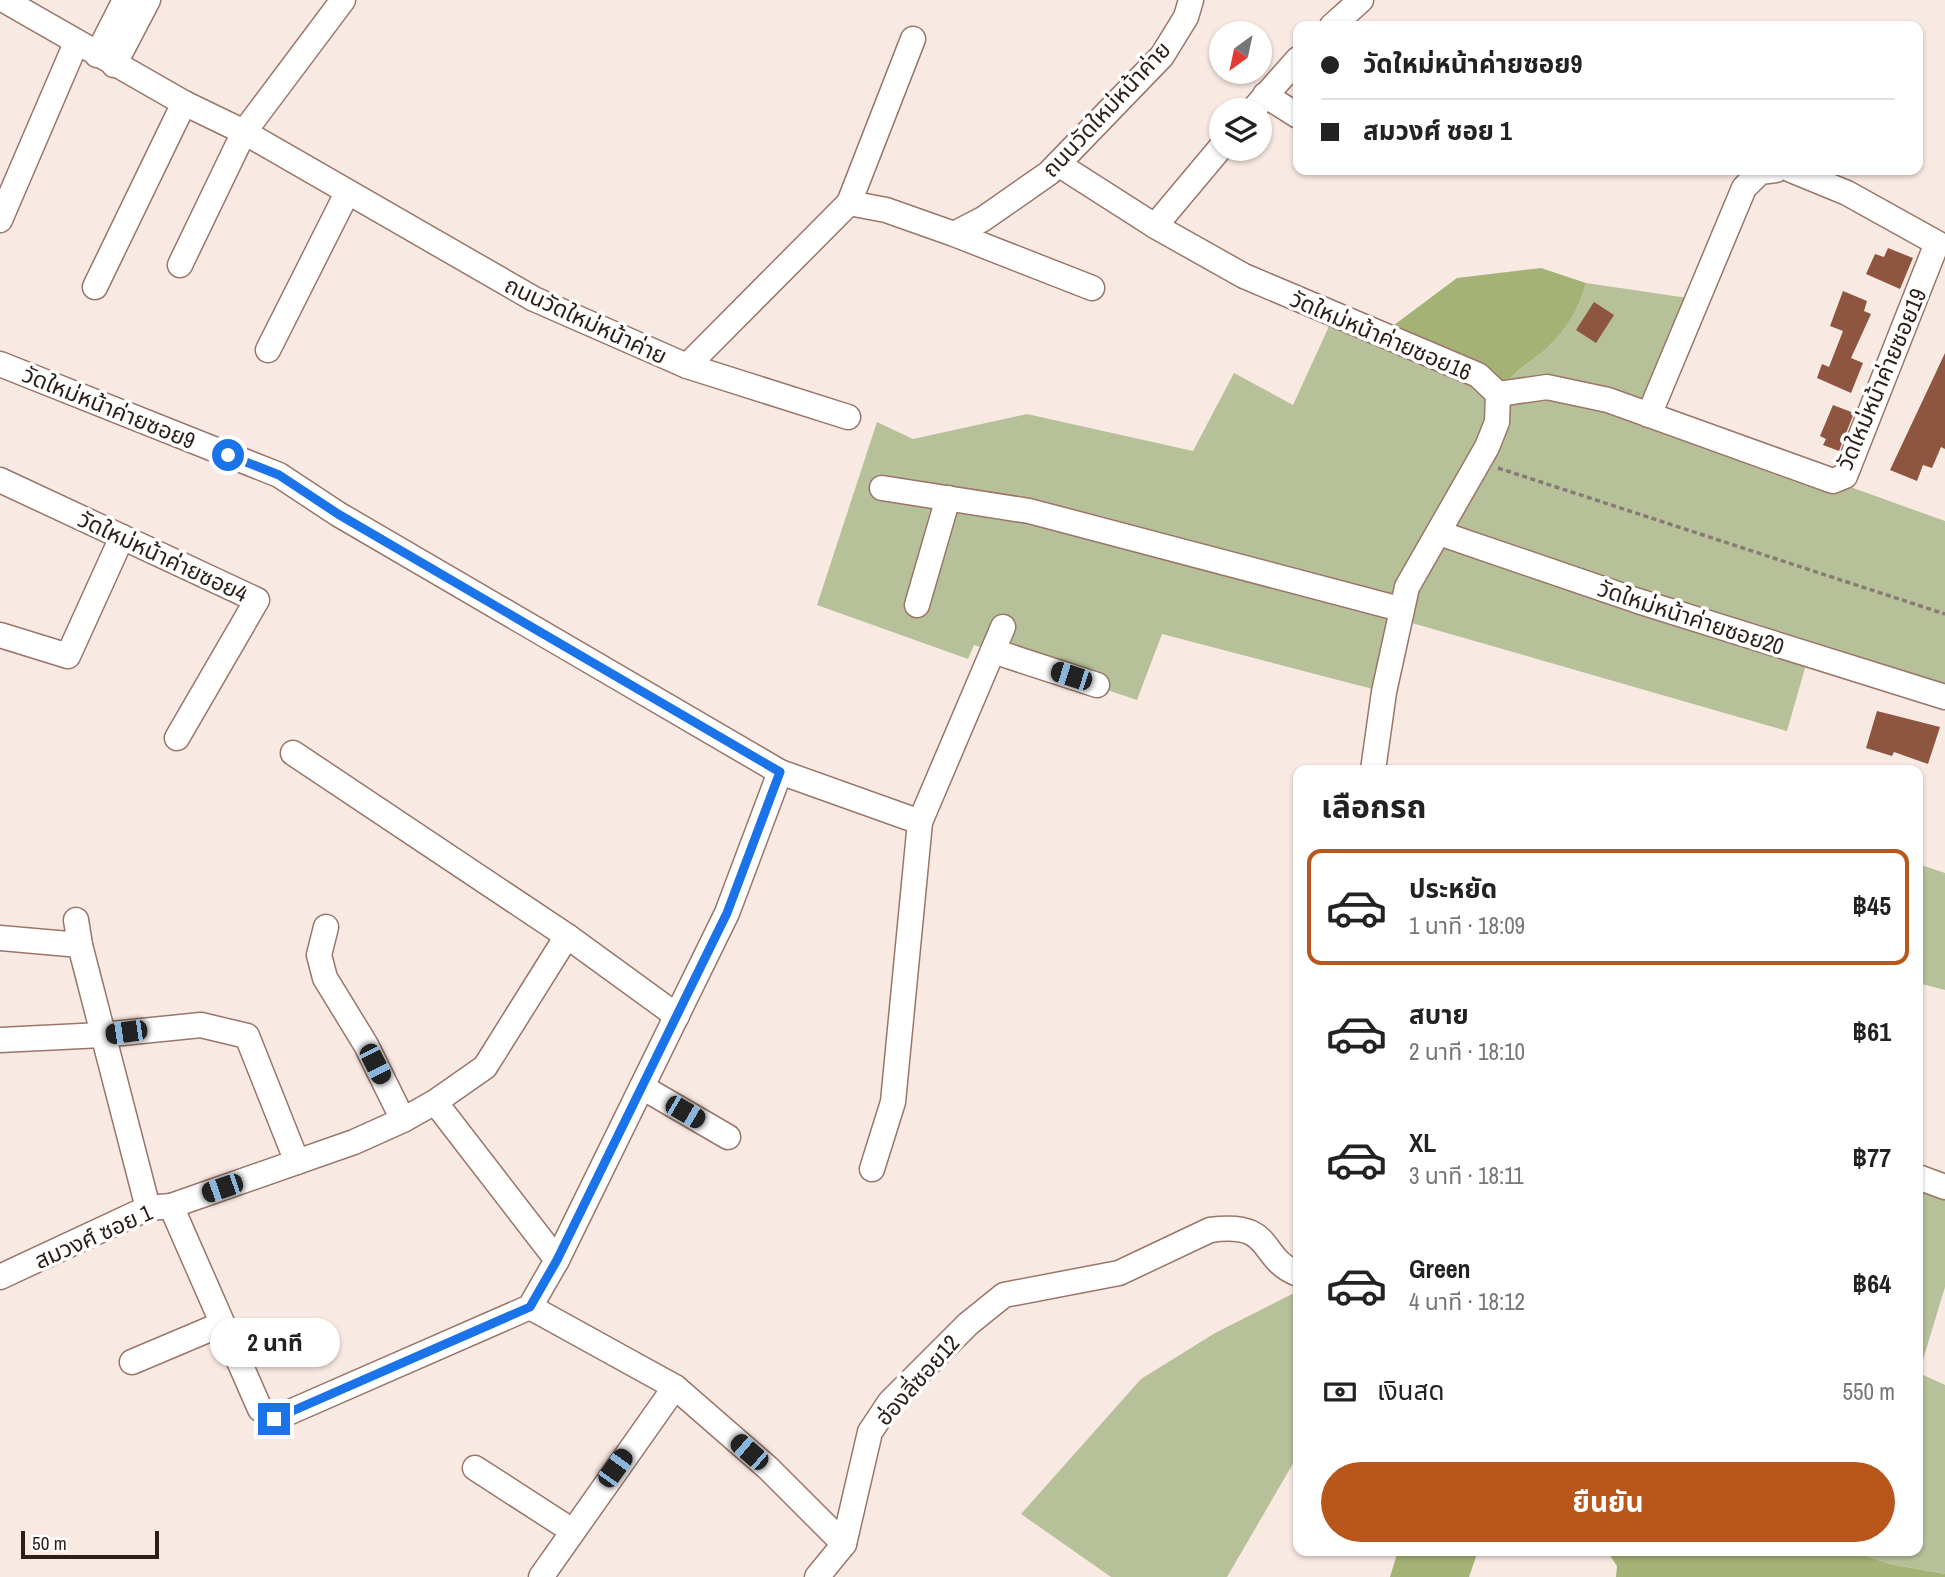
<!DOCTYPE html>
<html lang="th">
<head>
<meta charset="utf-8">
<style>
  :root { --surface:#fff; --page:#f2f2f2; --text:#222; --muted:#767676; --line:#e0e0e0; --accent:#b8561c }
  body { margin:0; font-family:"Archivo Narrow","Noto Sans Thai",sans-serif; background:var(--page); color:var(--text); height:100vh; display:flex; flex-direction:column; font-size:26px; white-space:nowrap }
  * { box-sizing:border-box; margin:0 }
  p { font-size:23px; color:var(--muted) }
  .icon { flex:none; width:38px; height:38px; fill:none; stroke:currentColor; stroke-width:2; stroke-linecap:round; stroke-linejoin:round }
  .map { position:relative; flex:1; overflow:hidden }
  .drawer { position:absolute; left:1293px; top:765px; width:630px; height:791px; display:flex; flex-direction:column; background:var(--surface); border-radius:14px; box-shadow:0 2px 5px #0004 }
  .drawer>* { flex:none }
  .hud { position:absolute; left:1293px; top:21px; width:630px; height:154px; border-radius:14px; box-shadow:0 2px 5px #0004; display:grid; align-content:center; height:154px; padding:0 28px; background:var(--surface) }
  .needle { width:46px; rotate:213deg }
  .controls { position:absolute; left:1209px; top:21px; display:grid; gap:14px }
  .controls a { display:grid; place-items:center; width:63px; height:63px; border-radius:50%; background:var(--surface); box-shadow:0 2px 5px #0004; font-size:35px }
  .scale { position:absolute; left:21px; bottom:18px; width:138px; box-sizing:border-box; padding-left:7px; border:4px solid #2c1e19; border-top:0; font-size:19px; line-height:24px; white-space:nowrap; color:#2c1e19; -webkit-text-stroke:5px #fff; paint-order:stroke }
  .end { position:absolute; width:32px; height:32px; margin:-16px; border:9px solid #1a73e8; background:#fff; box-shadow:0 0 0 4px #fff }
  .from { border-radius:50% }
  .bubble { position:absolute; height:49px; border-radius:24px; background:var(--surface); box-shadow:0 2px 5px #0004; font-size:23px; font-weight:700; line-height:49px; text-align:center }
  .car { position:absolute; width:21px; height:42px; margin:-21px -10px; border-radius:9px; box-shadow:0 0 5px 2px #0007; background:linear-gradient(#222 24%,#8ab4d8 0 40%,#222 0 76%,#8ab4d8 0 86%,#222 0) }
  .hud b { display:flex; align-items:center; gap:24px; height:66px; font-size:26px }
  .hud b+b { border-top:2px solid var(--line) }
  .hud i { width:18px; height:18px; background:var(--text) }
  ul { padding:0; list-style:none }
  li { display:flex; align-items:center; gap:21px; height:116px; margin:0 14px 10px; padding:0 14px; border:4px solid transparent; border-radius:14px }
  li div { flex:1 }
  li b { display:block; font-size:26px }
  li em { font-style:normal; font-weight:700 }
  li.selected { border-color:var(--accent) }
  li>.icon { width:63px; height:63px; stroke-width:1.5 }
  h2 { padding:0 28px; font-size:32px; line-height:84px }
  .pay { display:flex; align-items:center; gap:18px; height:77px; padding:0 28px; font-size:26px }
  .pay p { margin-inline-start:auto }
  .cta { display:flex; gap:14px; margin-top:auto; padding:14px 28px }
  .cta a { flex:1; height:80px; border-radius:42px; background:var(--accent); color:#fff; font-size:28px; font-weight:700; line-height:80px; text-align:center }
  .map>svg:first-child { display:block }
</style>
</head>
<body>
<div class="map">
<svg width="1945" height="1577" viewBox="0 0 1945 1577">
  <rect width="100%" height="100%" fill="#f9e9e3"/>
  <g fill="#b7c199">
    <path d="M 1586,283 L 1688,298 L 1650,415 L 1945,521 L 1945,697 L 1809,654 L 1787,731 L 1398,619 L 1384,692 L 1162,634 L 1137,700 L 974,645 L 968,659 L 817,605 L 877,422 L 913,439 L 1027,414 L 1193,451 L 1234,373 L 1293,405 L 1331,322 L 1498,393 C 1514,369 1535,361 1554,341 C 1570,324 1580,305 1586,283 Z"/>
    <path d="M 1918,864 L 1945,873 L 1945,990 L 1918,983 Z"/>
    <path d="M 1918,1185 L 1945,1195 L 1945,1287 L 1919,1373 L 1945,1385 L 1945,1574 L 1890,1564 L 1851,1551 L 1918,1550 Z"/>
    <path d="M 1298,1291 L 1298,1455 L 1227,1577 L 1111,1577 L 1021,1514 L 1141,1379 L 1215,1333 Z"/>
  </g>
  <g fill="#a4b276">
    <path d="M 1541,268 L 1586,283 C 1580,305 1570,324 1554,341 C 1534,362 1515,367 1498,394 L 1390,328 L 1457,278 Z"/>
    <path d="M 1398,1551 L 1398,1550 L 1478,1551 L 1469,1577 L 1390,1577 Z"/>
    <path d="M 1607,1551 L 1851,1551 L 1890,1564 L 1945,1574 L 1945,1577 L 1616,1577 L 1617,1566 Z"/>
  </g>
  <g fill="#8e5640">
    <path d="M 1888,248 L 1913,258 L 1900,289 L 1866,274 L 1875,254 L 1884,257 Z"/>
    <path d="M 1843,291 L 1867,301 L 1864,311 L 1871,314 L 1851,358 L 1863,363 L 1851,393 L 1817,378 L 1822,364 L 1829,367 L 1843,331 L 1830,326 Z"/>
    <path d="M 1594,302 L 1614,315 L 1596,343 L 1576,330 Z"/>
    <path d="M 1945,353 L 1945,449 L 1941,447 L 1932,468 L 1923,465 L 1917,481 L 1890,470 Z"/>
    <path d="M 1833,405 L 1854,413 L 1839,451 L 1823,445 L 1826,439 L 1820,436 Z"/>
    <path d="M 1877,711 L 1940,727 L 1928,764 L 1894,752 L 1892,756 L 1866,748 Z"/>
  </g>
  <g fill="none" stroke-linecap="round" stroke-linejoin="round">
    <g stroke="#9a7669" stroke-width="27">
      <g id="minor">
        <path d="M 4,0 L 184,103 L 244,132 L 534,299 L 687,366 L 849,203 L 886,210 L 954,234 L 983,219 L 1049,173 L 1162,56 L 1186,17 L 1191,0"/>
        <path d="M 1332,26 L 1361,0"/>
        <path d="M 97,55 L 125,0"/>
        <path d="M 114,65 L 148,0"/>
        <path d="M 1265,95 L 1298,116"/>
        <path d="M 1253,110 L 1298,59"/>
        <path d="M 1058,164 L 1155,226 L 1244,276 L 1478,375 L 1498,394 L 1497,422 L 1487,447 L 1407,587 L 1384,692 L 1373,770"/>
        <path d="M 849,203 L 913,39"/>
        <path d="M 0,220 L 76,43"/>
        <path d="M 1155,226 L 1222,146"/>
        <path d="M 954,234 L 1092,288"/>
        <path d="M 180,265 L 244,132 L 343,0"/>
        <path d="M 95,287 L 184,103"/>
        <path d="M 268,350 L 347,193"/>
        <path d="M 0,364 L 279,475 L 338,514 L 780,772 L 920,822"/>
        <path d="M 687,366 L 848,417"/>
        <path d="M 1498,394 L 1547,387 L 1608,400 L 1833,481 L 1845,476 L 1937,243 L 1847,193 L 1791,170"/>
        <path d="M 1649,415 L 1744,188 L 1760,172 L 1776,170"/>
        <path d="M 0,480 L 257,600 L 177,738"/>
        <path d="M 882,488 L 1029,511 L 1400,609"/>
        <path d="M 1439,533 L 1638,601 L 1945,697"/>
        <path d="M 917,605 L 948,498"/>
        <path d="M 0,635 L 68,656 L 122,537"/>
        <path d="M 993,651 L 1097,685"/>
        <path d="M 293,753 L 567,936"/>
        <path d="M 76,920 L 80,945 L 148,1208"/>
        <path d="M 326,927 L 319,955 L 325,978 L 366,1045 L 403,1120"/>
        <path d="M 0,938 L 80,945"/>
        <path d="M 0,1040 L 102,1035 L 201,1025 L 247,1036 L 297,1162"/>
        <path d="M 642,1087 L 728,1137"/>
        <path d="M 435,1102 L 557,1260"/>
        <path d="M 872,1169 L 893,1102 L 920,822 L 1003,627"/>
        <path d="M 1918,1177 L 1945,1187"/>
        <path d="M 171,1206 L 354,1142 L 403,1120 L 435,1102 L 485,1067 L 567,936 L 677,1016"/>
        <path d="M 0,1277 L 148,1208 L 171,1206 L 260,1409 L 274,1419 L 530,1307 L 557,1260 L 727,913 L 780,772"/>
        <path d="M 530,1307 L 675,1387 L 768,1468 L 844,1544"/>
        <path d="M 132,1362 L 222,1324"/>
        <path d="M 475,1468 L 571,1530"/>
        <path d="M 541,1577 L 675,1387"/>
        <path d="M 817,1577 L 844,1544 L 870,1432 L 890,1402 L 968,1324 L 1004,1295 L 1119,1273 L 1210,1230 C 1276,1221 1257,1258 1298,1274"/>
      </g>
    </g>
    <path stroke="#897a74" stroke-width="3.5" stroke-dasharray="5 3.5" stroke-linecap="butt" d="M 1498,468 L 1945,614"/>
    <use href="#minor" stroke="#fff" stroke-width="24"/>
  </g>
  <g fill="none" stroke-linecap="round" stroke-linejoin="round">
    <path stroke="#1a73e8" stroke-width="9" d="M 228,455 L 279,475 L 338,514 L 780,772 L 727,913 L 557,1260 L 530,1307 L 274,1419"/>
  </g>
  <g text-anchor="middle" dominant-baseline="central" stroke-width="7" stroke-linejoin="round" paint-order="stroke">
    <g font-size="23" fill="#2c1e19" stroke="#fff">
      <text transform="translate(1106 109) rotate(-47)">ถนนวัดใหม่หน้าค่าย</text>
      <text transform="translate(586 320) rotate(25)">ถนนวัดใหม่หน้าค่าย</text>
      <text transform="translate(1381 335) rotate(23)">วัดใหม่หน้าค่ายซอย16</text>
      <text transform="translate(1881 379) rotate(-67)">วัดใหม่หน้าค่ายซอย19</text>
      <text transform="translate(109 407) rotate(22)">วัดใหม่หน้าค่ายซอย9</text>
      <text transform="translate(163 556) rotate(25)">วัดใหม่หน้าค่ายซอย4</text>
      <text transform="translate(1691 617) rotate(18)">วัดใหม่หน้าค่ายซอย20</text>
      <text transform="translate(93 1236) rotate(-24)">สมวงศ์ ซอย 1</text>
      <text transform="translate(917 1380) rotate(-48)">ฮ่องลี่ซอย12</text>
    </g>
  </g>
</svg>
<div class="controls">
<a><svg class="needle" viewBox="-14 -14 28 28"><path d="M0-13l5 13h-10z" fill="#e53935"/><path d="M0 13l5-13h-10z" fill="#767676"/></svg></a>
<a><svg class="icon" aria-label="layers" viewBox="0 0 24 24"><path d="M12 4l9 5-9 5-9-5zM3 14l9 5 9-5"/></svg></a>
</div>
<div class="scale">50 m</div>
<i class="end from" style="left:228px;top:455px"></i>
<i class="end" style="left:274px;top:1419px"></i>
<div class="bubble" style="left:210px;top:1318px;width:130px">2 นาที</div>
<i class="car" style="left:1071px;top:676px;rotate:288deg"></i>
<i class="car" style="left:126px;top:1032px;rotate:262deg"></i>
<i class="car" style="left:375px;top:1064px;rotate:153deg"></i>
<i class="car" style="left:685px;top:1112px;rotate:120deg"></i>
<i class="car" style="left:222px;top:1188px;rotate:251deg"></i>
<i class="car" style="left:749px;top:1452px;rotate:311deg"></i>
<i class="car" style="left:615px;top:1468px;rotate:36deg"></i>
<div class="hud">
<b><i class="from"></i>วัดใหม่หน้าค่ายซอย9</b>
<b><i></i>สมวงศ์ ซอย 1</b>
</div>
<section class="drawer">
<h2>เลือกรถ</h2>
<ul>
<li class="selected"><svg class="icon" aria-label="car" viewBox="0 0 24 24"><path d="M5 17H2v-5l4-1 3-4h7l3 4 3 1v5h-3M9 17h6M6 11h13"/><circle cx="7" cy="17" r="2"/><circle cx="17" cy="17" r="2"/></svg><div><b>ประหยัด</b><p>1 นาที · 18:09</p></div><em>฿45</em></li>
<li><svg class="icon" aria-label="car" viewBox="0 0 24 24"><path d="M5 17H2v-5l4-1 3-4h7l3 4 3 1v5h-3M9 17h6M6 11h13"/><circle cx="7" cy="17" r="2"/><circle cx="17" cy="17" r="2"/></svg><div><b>สบาย</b><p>2 นาที · 18:10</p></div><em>฿61</em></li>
<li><svg class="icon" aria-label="car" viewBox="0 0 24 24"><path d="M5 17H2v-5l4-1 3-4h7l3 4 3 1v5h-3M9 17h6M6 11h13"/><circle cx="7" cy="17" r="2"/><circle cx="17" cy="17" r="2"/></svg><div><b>XL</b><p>3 นาที · 18:11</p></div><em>฿77</em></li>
<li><svg class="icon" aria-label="car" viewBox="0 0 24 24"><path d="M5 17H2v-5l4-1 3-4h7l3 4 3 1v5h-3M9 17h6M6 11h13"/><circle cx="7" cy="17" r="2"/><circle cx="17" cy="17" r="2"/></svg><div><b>Green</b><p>4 นาที · 18:12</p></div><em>฿64</em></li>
</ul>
<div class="pay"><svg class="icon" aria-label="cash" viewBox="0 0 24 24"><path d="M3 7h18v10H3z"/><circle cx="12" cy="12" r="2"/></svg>เงินสด<p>550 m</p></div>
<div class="cta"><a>ยืนยัน</a></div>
</section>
</div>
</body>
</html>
